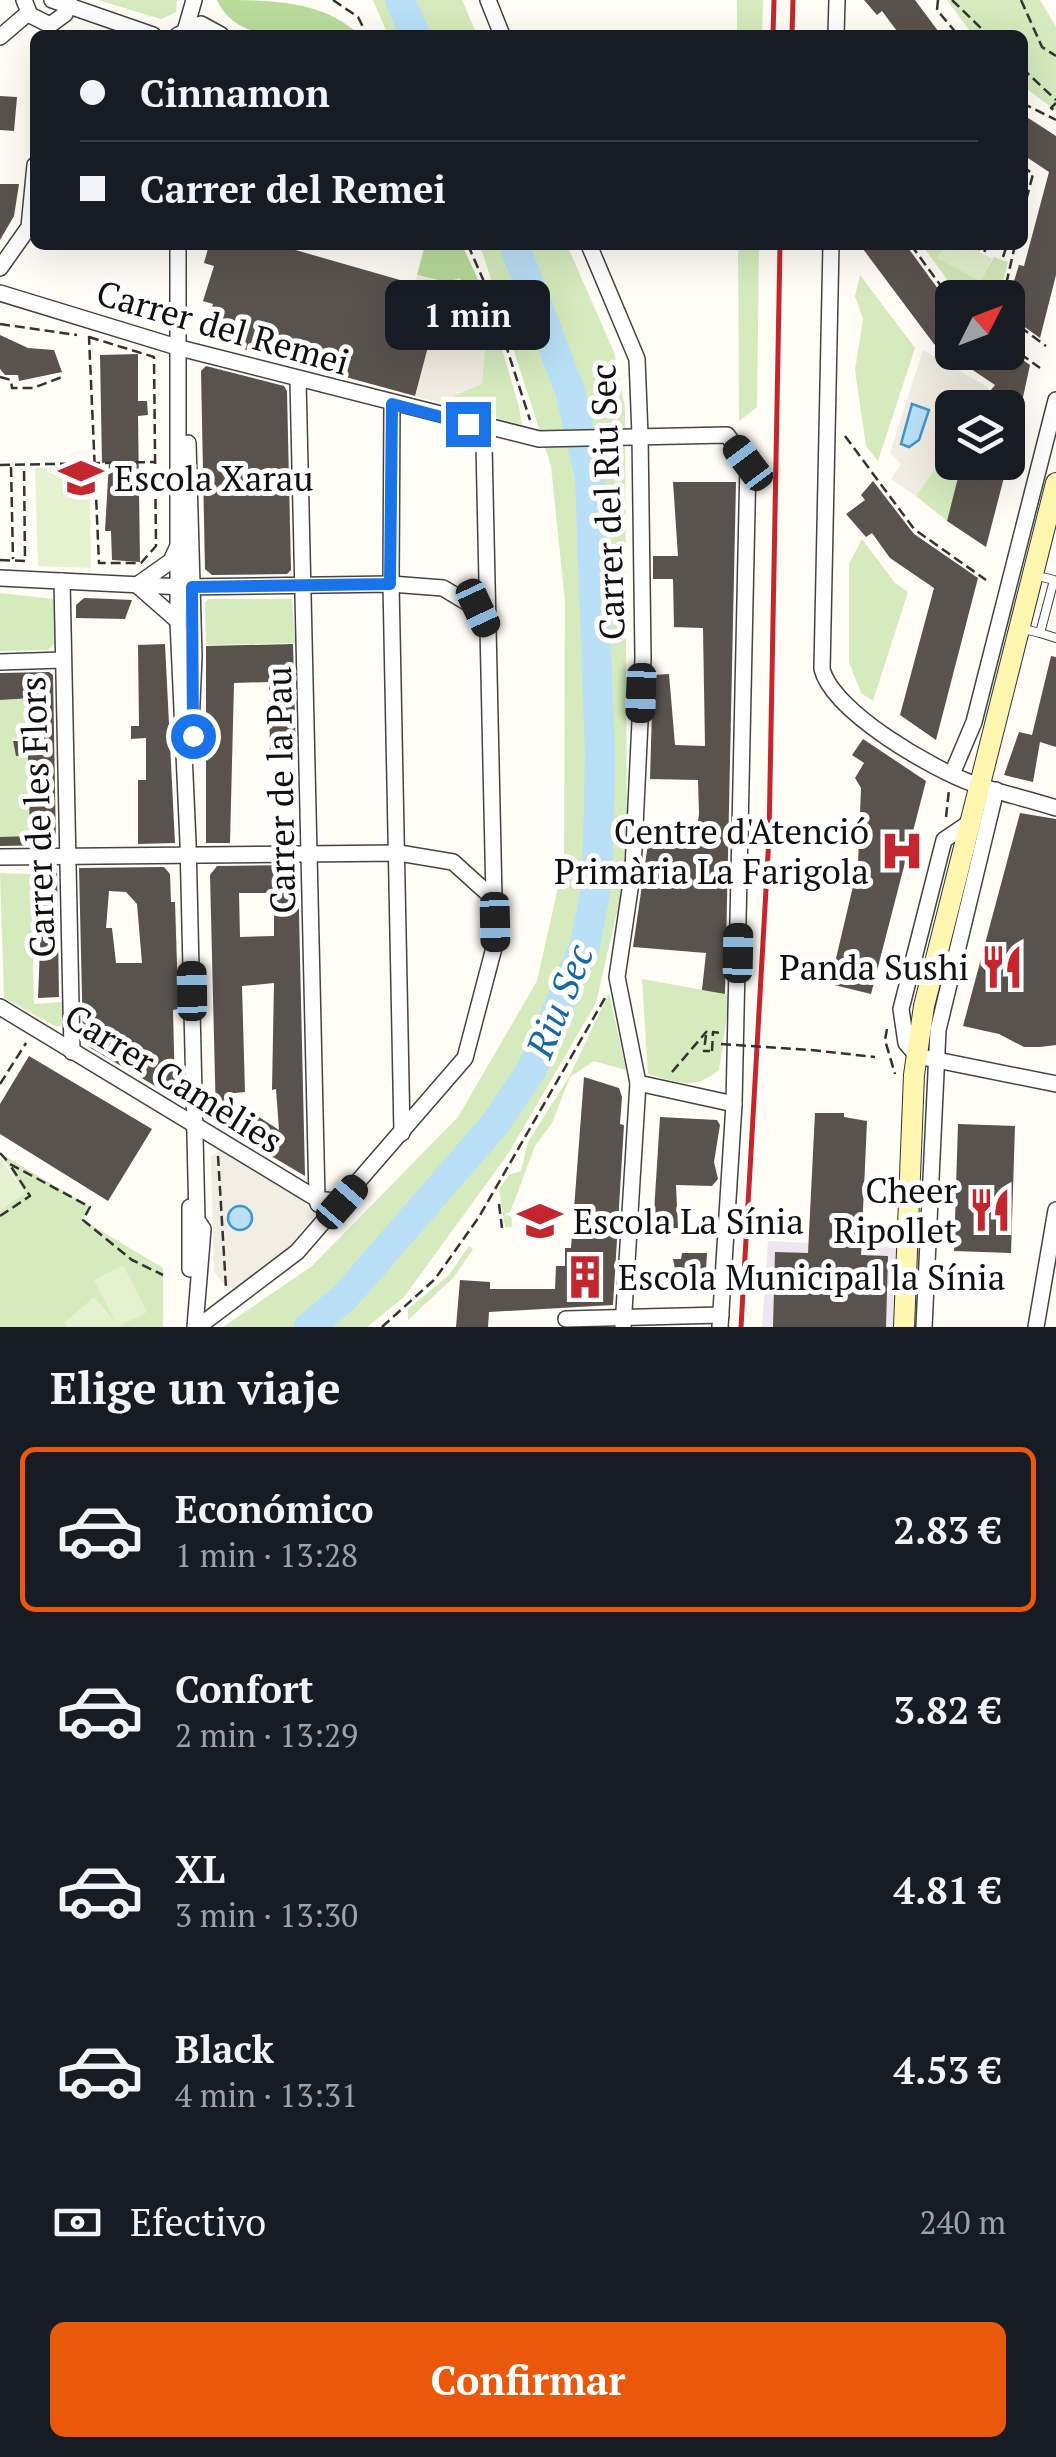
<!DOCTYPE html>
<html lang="es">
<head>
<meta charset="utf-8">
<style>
  :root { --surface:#171b24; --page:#242831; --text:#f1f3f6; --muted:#9ea1a6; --line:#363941; --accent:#ea580c }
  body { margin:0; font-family:"PT Serif",serif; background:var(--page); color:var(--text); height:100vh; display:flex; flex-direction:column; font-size:38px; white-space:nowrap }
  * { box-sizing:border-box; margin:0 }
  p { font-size:32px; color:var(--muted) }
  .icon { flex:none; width:55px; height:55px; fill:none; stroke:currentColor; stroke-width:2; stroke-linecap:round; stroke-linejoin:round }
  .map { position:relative; height:1327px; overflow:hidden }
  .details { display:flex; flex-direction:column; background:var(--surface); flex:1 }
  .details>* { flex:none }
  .guide { position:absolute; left:30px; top:30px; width:998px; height:220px; border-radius:15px; box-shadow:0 10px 40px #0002; display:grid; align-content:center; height:220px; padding:0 50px; background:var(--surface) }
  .needle { width:65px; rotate:48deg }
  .tools { position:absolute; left:935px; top:280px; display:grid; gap:20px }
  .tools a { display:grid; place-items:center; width:90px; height:90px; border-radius:15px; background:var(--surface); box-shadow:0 10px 40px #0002; font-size:50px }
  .end { position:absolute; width:45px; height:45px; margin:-22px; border:12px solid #1a73e8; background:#fff; box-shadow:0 0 0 5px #fff }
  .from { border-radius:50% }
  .bubble { position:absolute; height:70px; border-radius:15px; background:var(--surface); box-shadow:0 10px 40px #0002; font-size:32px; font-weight:700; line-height:70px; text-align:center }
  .car { position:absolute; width:30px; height:60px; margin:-30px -15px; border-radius:12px; box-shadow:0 0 8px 2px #0007; background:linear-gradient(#222 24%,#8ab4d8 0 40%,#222 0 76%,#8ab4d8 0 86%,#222 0) }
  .guide b { display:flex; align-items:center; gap:35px; height:95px; font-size:38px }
  .guide b+b { border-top:2px solid var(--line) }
  .guide i { width:25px; height:25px; background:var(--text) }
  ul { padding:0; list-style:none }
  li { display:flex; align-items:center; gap:30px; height:165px; margin:0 20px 15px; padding:0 30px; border:5px solid transparent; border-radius:15px }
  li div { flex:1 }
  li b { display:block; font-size:38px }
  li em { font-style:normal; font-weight:700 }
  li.on { border-color:var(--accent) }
  li>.icon { width:90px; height:90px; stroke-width:1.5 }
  h2 { padding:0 50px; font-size:45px; line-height:120px }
  .pay { display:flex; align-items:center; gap:25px; height:110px; padding:0 50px; font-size:38px }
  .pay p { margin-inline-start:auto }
  .action { display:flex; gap:20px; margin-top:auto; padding:20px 50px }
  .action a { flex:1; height:115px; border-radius:15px; background:var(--accent); color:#fff; font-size:40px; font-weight:700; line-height:115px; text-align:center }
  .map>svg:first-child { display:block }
</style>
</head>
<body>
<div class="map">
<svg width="1056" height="1327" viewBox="0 0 1056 1327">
  <rect width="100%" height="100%" fill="#fffdf5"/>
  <path fill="#eee6ef" d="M 768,1241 L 929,1249 L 926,1327 L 762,1327 Z"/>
  <g fill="#d5ebbd">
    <path d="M 98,0 L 177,0 L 176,12 L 161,19 Z"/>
    <path d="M 373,0 L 462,0 L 477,35 L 388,35 Z"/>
    <path d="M 737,0 L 763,0 L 762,35 L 737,35 Z"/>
    <path d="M 947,0 L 1040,0 L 1056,27 L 1056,111 L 1023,86 L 1022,35 L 973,35 Z"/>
    <path d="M 480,245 L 567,245 L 614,352 L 625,408 L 627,868 L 596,1003 L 508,1154 L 404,1297 L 367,1327 L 223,1327 L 312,1266 L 458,1117 L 537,981 L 564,861 L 565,602 L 551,466 Z"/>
    <path d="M 738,245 L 759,245 L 757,407 L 739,421 Z"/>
    <path d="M 922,245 L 945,245 L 938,258 L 980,281 L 994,257 L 1008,262 L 999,297 L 960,297 Z"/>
    <path d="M 860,275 L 915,348 L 878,461 L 866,446 L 855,370 L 863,319 L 855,296 Z"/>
    <path d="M 488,301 L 519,407 L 522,425 L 440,402 L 482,383 L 479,308 Z"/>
    <path d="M 952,444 L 952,462 L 962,463 L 947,521 L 916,496 Z"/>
    <path d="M 862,539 L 895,583 L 908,592 L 873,701 L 861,693 L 849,662 L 849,564 Z"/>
    <path d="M 0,593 L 54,599 L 57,641 L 48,650 L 0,651 Z"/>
    <path d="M 209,599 L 292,599 L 295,643 L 206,645 L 205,602 Z"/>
    <path d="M 32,698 L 27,741 L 12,738 L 16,755 L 28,755 L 30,836 L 0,837 L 0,700 Z"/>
    <path d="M 0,873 L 31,874 L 34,1004 L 62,1002 L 65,1024 L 57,1027 L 4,998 Z"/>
    <path d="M 642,979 L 730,995 L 719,1070 C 694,1091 677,1082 648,1074 Z"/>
    <path d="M 609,993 L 626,1070 L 594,1061 L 570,1077 L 552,1123 L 535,1146 L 511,1210 L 512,1227 L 505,1227 L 499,1189 L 509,1175 L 521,1171 L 528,1142 L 569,1077 Z"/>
    <path d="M 0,1153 L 90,1207 L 83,1220 L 163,1268 L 163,1327 L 0,1327 L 0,1210 L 25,1193 Z"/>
    <path d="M 469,1246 L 473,1249 L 454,1277 L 408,1320 L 408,1309 L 449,1275 Z"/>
  </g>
  <g fill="#b9dc9c">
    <path d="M 217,0 C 274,0 321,0 360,35 C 315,35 239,50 217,0 Z"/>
    <path d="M 425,245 L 462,245 L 483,290 L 472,300 L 446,282 L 417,275 Z"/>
  </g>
  <g fill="#e6f2cf">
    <path d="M 945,245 L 967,245 L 992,259 L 980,281 L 937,258 Z"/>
    <path d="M 35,468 L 89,468 L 91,568 L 38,566 Z"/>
    <path d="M 0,1157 L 25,1193 L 0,1210 Z"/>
    <path d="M 123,1265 L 147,1312 L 117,1327 L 68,1327 L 64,1323 L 94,1297 L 115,1321 L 94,1280 Z"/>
  </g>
  <g fill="#f1ede2">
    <path d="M 417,275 L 446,282 L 460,278 L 472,299 L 483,290 L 488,301 L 479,308 L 487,329 L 482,384 L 440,402 L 415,397 L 433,329 L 404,320 Z"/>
    <path d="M 923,350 L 989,388 L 976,407 L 952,408 L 952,444 L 916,496 L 891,479 L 901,464 L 890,453 Z"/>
    <path d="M 224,1149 L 303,1198 L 313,1217 L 287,1250 L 237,1287 L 227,1288 L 214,1272 L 211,1156 Z"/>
  </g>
  <g fill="#b9e0f7" stroke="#3f96cf" stroke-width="2.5">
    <path d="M 912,404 L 929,410 L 919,440 L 909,447 L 901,444 Z"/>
    <circle cx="240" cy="1218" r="12"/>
  </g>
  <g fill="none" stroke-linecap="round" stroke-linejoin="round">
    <g stroke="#b9e0f7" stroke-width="30">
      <path d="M 400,0 L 415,35"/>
      <path d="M 309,1327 L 345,1297 L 495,1124 L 532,1069 L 585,945 L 597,883 L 600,756 L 590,477 L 570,391 L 514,245"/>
    </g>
  </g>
  <g fill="#5a524d" fill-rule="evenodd">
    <path d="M 864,0 L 915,0 L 941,35 L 900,35 L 882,11 L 877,15 Z"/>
    <path d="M 0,96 L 17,97 L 14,131 L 0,130 Z"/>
    <path d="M 1022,114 L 1056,136 L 1056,275 L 1040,338 L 1008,315 L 1008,300 L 1019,265 L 1024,266 L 1049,172 L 1022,154 Z"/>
    <path d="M 0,184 L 19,184 L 14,216 L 0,240 Z"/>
    <path d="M 209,245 L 278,245 L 414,284 L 404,320 L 433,328 L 415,396 L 203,338 L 213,304 L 203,301 L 214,266 L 204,263 Z"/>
    <path d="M 860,245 L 906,245 L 952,308 L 952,352 L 1012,352 L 1030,365 L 1012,448 L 1008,447 L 1008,408 L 976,408 L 995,385 L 934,344 Z"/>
    <path d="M 0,335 L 28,348 L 54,350 L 62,372 L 19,381 L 18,375 L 5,375 L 0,369 Z"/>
    <path d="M 138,354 L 138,401 L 147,401 L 148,415 L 138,416 L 140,562 L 112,560 L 111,531 L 105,531 L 109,462 L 102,463 L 100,355 Z"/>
    <path d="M 206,366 L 284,386 L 287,391 L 291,570 L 287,574 L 212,575 L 205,569 L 201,371 Z"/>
    <path d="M 962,462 L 1008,462 L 986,547 L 947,521 Z"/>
    <path d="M 873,481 L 914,534 L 978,578 L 936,740 L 900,715 L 934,588 L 890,558 L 872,533 L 866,537 L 846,514 L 865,500 L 861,495 Z"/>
    <path d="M 673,482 L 736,482 L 725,994 L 702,990 L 706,953 L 633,947 L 650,830 L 697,828 L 699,814 L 698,780 L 650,779 L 653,675 L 669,674 L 675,745 L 705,746 L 703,628 L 674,627 L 673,579 L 653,579 L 653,556 L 678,556 Z"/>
    <path d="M 84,598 L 110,599 L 132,600 L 125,619 L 76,618 L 76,605 Z"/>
    <path d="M 165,644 L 175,843 L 138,844 L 138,780 L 146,780 L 146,738 L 131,739 L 131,726 L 139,726 L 138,645 Z"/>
    <path d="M 293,644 L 296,758 L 270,758 L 269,682 L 234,683 L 230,843 L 206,843 L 206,646 Z"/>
    <path d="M 1051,656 L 1056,657 L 1056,747 L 1040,742 L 1033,782 L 1004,775 L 1019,732 L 1032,735 Z"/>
    <path d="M 49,672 L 53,675 L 56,845 L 0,846 L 0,837 L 30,836 L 28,755 L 16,756 L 13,741 L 27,741 L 32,698 L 0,700 L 0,673 Z"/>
    <path d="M 863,739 L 926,781 L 871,994 L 830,984 L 858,865 L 861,788 L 855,778 L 864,763 L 852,755 Z"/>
    <path d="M 1020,813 L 1056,819 L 1056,1045 L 1040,1047 L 1024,1047 L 999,1034 L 963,1026 Z"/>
    <path d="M 294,865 L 298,869 L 305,1176 L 221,1126 L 216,1119 L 210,875 L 217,866 ZM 239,893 L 274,893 L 274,936 L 240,937 ZM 274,983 L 272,1090 L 276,1089 L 279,1130 L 224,1094 L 245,1092 L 242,986 Z"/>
    <path d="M 164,867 L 170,874 L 171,902 L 175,902 L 178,996 L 178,1009 L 173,1010 L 175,1090 L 167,1093 L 89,1047 L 83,1039 L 79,868 ZM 109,891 L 126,892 L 137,904 L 142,963 L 116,963 L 112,928 L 106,928 Z"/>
    <path d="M 34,868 L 57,868 L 59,997 L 38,998 L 41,923 L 36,923 Z"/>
    <path d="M 29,1056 L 152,1129 L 108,1201 L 0,1134 L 0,1104 Z"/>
    <path d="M 584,1077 L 619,1088 L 622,1097 L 620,1124 L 624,1125 L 613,1305 L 489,1312 L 488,1327 L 456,1327 L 460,1280 L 490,1282 L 490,1289 L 555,1289 L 556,1266 L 565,1266 L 565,1248 L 571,1248 Z"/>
    <path d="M 815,1113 L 844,1113 L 844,1117 L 867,1121 L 861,1255 L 888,1256 L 886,1327 L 773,1327 L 775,1252 L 808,1253 Z"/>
    <path d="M 660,1117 L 717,1120 L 720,1125 L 714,1162 L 718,1179 L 712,1186 L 676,1185 L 678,1228 L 653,1228 Z"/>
    <path d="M 958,1124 L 1015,1126 L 1011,1253 L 954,1251 Z"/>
    <path d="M 682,1253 L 707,1253 L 705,1286 L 678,1284 L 673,1259 L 681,1259 Z"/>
  </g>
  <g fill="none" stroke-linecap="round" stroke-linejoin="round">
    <g stroke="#444" stroke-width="10">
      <g id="service">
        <path d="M 1020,628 L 1040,633 L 1054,580 L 1034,575"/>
        <path d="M 1040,633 L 1056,638"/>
      </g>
    </g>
    <g stroke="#444" stroke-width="18">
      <g id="minor">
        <path d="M 24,0 L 30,15 L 50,25 L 65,14 L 69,0"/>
        <path d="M 52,0 L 153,35"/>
        <path d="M 488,0 L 502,35"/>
        <path d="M 186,28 L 194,0"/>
        <path d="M 178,35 L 201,24 L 221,35"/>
        <path d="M 836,35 L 837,0"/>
        <path d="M 0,37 L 28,13"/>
        <path d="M 178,245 L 178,621 L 188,842 L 197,1220 L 203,1229 L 195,1327"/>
        <path d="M 589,245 L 637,359 L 640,435 L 643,658 L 633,869 L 617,977 L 638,1083 L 623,1327"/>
        <path d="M 831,245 L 822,669 C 833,712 932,769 974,784 C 1000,793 1029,799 1056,808"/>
        <path d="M 0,268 L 29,227 L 35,165"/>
        <path d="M 0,293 L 180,348 L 539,439 L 727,435 L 748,463 L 734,1104 L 720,1327"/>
        <path d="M 298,380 L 317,1199 L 342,1202"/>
        <path d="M 392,404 L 391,584 L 402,1133"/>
        <path d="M 188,443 L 194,656 L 190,749"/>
        <path d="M 0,578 L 182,587 L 391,584 L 443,588 L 478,609 L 487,627"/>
        <path d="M 62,581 L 72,1052"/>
        <path d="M 137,585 L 171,561 L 177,548"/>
        <path d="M 137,585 L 178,621"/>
        <path d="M 0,662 L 63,660"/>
        <path d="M 952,774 L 974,722 L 1056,400"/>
        <path d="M 969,823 L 944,840 L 901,1009 L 906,1043 L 917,1056 L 1056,1084"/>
        <path d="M 0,857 L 399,853 L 453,862 L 494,899"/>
        <path d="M 0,1007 L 317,1199 L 318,1204"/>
        <path d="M 638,1083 L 734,1104"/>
        <path d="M 190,1207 L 190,1269"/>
        <path d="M 566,1319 L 721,1315"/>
        <path d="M 198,1327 L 297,1252 L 465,1058 L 495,944 L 484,446 L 468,424"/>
        <path d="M 924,1327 L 938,1030 L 996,790"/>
        <path d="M 1036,1327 L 1056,1210"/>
      </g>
    </g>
    <g stroke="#333" stroke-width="22">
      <path id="secondary" d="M 904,1327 L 914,1075 L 924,1006 L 1056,483"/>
    </g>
    <g stroke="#333" stroke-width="2.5" stroke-dasharray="10 5" stroke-linecap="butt">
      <path d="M 333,0 L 358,17 L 367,35"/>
      <path d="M 938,0 L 937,10 L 958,35"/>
      <path d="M 952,0 L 988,35"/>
      <path d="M 1021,0 L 1042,47 L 1056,56"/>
      <path d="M 1022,68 L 1056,100"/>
      <path d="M 1022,103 L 1056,120"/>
      <path d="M 1056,103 L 1051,108 L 1056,112"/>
      <path d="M 1022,166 L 1033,174 L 1022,216"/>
      <path d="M 468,245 L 489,293 L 530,420"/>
      <path d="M 911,245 L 952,301"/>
      <path d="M 971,245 L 984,252 L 988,245"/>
      <path d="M 1003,257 L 1007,245"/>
      <path d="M 1003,298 L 1015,245"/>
      <path d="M 1008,318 L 1046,346"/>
      <path d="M 0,324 L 77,335"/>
      <path d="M 89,337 L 154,357 L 156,546 L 141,563 L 99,563 Z"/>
      <path d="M 1008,345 L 1040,368"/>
      <path d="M 0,377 L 11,380 L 12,388 L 33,388 L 62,377"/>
      <path d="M 845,436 L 914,529 L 986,580"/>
      <path d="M 0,465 L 154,462"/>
      <path d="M 11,467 L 13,559"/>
      <path d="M 0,560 L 25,561 L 24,466"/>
      <path d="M 946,817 L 949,790"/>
      <path d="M 887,1029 L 885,1040 L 895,1074"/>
      <path d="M 706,1035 L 704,1051 L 710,1051"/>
      <path d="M 811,1050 L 875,1057"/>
      <path d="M 712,1051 L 713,1032 L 720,1033"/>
      <path d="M 672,1072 L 707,1031"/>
      <path d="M 0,1084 L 26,1043"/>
      <path d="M 0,1153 L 10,1164 L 90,1207 L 83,1220 L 132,1260 L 163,1275"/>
      <path d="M 218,1156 L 226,1288"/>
      <path d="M 499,1204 L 502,1228"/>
      <path d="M 0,1216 L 30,1196 L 10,1165"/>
      <path d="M 382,1327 L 435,1279 L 479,1217 L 605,998"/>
    </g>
    <use href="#service" stroke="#fff" stroke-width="8"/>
    <use href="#minor" stroke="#fff" stroke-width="15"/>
    <use href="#secondary" stroke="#fff6b0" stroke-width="20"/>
    <g stroke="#c4262e" stroke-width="5">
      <path d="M 773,35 L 774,0"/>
      <path d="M 792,35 L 793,0"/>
      <path d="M 741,1327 L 769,837 L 780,245"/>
    </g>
    <path stroke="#333" stroke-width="2.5" stroke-dasharray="10 5" stroke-linecap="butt" d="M 721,1044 L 811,1050"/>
  </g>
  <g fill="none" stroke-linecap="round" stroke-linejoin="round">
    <path stroke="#1a73e8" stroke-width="12" d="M 193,736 L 192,587 L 390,584 L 392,404 L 468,424"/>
  </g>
  <defs>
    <g id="school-bare" transform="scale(3.45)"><path d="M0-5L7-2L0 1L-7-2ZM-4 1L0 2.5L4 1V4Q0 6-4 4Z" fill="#c4262e" stroke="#fff" stroke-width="2.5" paint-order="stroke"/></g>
    <g id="hospital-bare" transform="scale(3.45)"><path d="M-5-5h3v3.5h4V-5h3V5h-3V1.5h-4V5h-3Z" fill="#c4262e" stroke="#fff" stroke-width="2.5" paint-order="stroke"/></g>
    <g id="restaurant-bare" transform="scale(3.45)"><path d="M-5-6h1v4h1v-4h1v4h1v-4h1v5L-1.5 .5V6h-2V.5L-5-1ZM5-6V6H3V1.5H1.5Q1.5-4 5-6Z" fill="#c4262e" stroke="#fff" stroke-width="2.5" paint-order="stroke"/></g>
    <g id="building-bare" transform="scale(3.45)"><path d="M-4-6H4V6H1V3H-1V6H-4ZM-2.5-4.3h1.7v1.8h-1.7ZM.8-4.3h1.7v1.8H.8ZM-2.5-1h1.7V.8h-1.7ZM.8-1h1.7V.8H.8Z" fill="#c4262e" stroke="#fff" stroke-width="2.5" paint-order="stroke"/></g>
  </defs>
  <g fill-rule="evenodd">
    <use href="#school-bare" x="81" y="478"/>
    <use href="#hospital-bare" x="902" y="851"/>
    <use href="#restaurant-bare" x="1002" y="967"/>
    <use href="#restaurant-bare" x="990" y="1210"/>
    <use href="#school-bare" x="540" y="1221"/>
    <use href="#building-bare" x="585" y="1277"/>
  </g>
  <g text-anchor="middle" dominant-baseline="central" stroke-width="10" stroke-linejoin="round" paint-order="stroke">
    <g font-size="35" fill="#111" stroke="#fff">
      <text transform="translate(223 327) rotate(16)">Carrer del Remei</text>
      <text transform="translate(607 502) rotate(-92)">Carrer del Riu Sec</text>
      <text transform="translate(280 790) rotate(-91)">Carrer de la Pau</text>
      <text transform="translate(37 817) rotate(-92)">Carrer de les Flors</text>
      <text transform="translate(174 1078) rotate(32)">Carrer Camèlies</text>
    </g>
    <g font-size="35" fill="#111" stroke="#fff" text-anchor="start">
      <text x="114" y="478">Escola Xarau</text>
      <text x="869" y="831" text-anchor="end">Centre d'Atenció<tspan x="869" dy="40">Primària La Farigola</tspan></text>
      <text x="969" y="967" text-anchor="end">Panda Sushi</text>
      <text x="957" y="1190" text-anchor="end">Cheer<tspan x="957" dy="40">Ripollet</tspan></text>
      <text x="573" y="1221">Escola La Sínia</text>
      <text x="618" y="1277">Escola Municipal la Sínia</text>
    </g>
    <g font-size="38" font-style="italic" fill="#1768a6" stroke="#fff">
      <text transform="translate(559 1001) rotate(-68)">Riu Sec</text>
    </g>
  </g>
</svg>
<div class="tools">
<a><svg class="needle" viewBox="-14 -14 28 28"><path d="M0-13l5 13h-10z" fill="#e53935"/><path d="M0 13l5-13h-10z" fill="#9ea1a6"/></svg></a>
<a><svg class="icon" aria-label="layers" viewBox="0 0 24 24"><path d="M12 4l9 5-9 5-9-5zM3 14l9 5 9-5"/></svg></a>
</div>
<i class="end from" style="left:193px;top:736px"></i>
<i class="end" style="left:468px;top:424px"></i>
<div class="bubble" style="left:385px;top:280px;width:165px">1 min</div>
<i class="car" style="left:748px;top:463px;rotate:323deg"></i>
<i class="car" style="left:478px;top:608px;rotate:155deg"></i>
<i class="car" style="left:641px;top:693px;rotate:182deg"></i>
<i class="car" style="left:495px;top:922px;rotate:179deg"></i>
<i class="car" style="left:738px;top:953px;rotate:1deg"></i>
<i class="car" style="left:192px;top:991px;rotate:359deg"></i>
<i class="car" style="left:342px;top:1202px;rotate:41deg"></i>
<div class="guide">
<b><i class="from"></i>Cinnamon</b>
<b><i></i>Carrer del Remei</b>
</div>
</div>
<section class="details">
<h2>Elige un viaje</h2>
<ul>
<li class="on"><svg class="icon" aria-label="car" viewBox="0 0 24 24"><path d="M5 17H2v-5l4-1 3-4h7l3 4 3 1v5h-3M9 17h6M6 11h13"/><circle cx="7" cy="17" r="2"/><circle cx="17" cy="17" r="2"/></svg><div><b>Económico</b><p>1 min · 13:28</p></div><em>2.83 €</em></li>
<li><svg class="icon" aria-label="car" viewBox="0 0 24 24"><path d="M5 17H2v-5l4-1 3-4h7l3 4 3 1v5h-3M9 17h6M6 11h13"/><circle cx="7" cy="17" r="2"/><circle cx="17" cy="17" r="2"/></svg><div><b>Confort</b><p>2 min · 13:29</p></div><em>3.82 €</em></li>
<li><svg class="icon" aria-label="car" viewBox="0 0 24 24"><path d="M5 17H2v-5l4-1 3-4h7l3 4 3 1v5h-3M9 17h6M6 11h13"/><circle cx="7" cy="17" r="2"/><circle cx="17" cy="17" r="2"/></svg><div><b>XL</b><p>3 min · 13:30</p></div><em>4.81 €</em></li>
<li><svg class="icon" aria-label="car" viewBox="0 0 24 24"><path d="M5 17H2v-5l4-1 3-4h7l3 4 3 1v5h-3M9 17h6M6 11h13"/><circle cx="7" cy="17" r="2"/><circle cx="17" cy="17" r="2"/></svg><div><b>Black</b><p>4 min · 13:31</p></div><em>4.53 €</em></li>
</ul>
<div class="pay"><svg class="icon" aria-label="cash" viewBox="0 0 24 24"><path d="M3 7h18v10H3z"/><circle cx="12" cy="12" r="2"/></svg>Efectivo<p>240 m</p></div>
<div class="action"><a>Confirmar</a></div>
</section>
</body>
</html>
